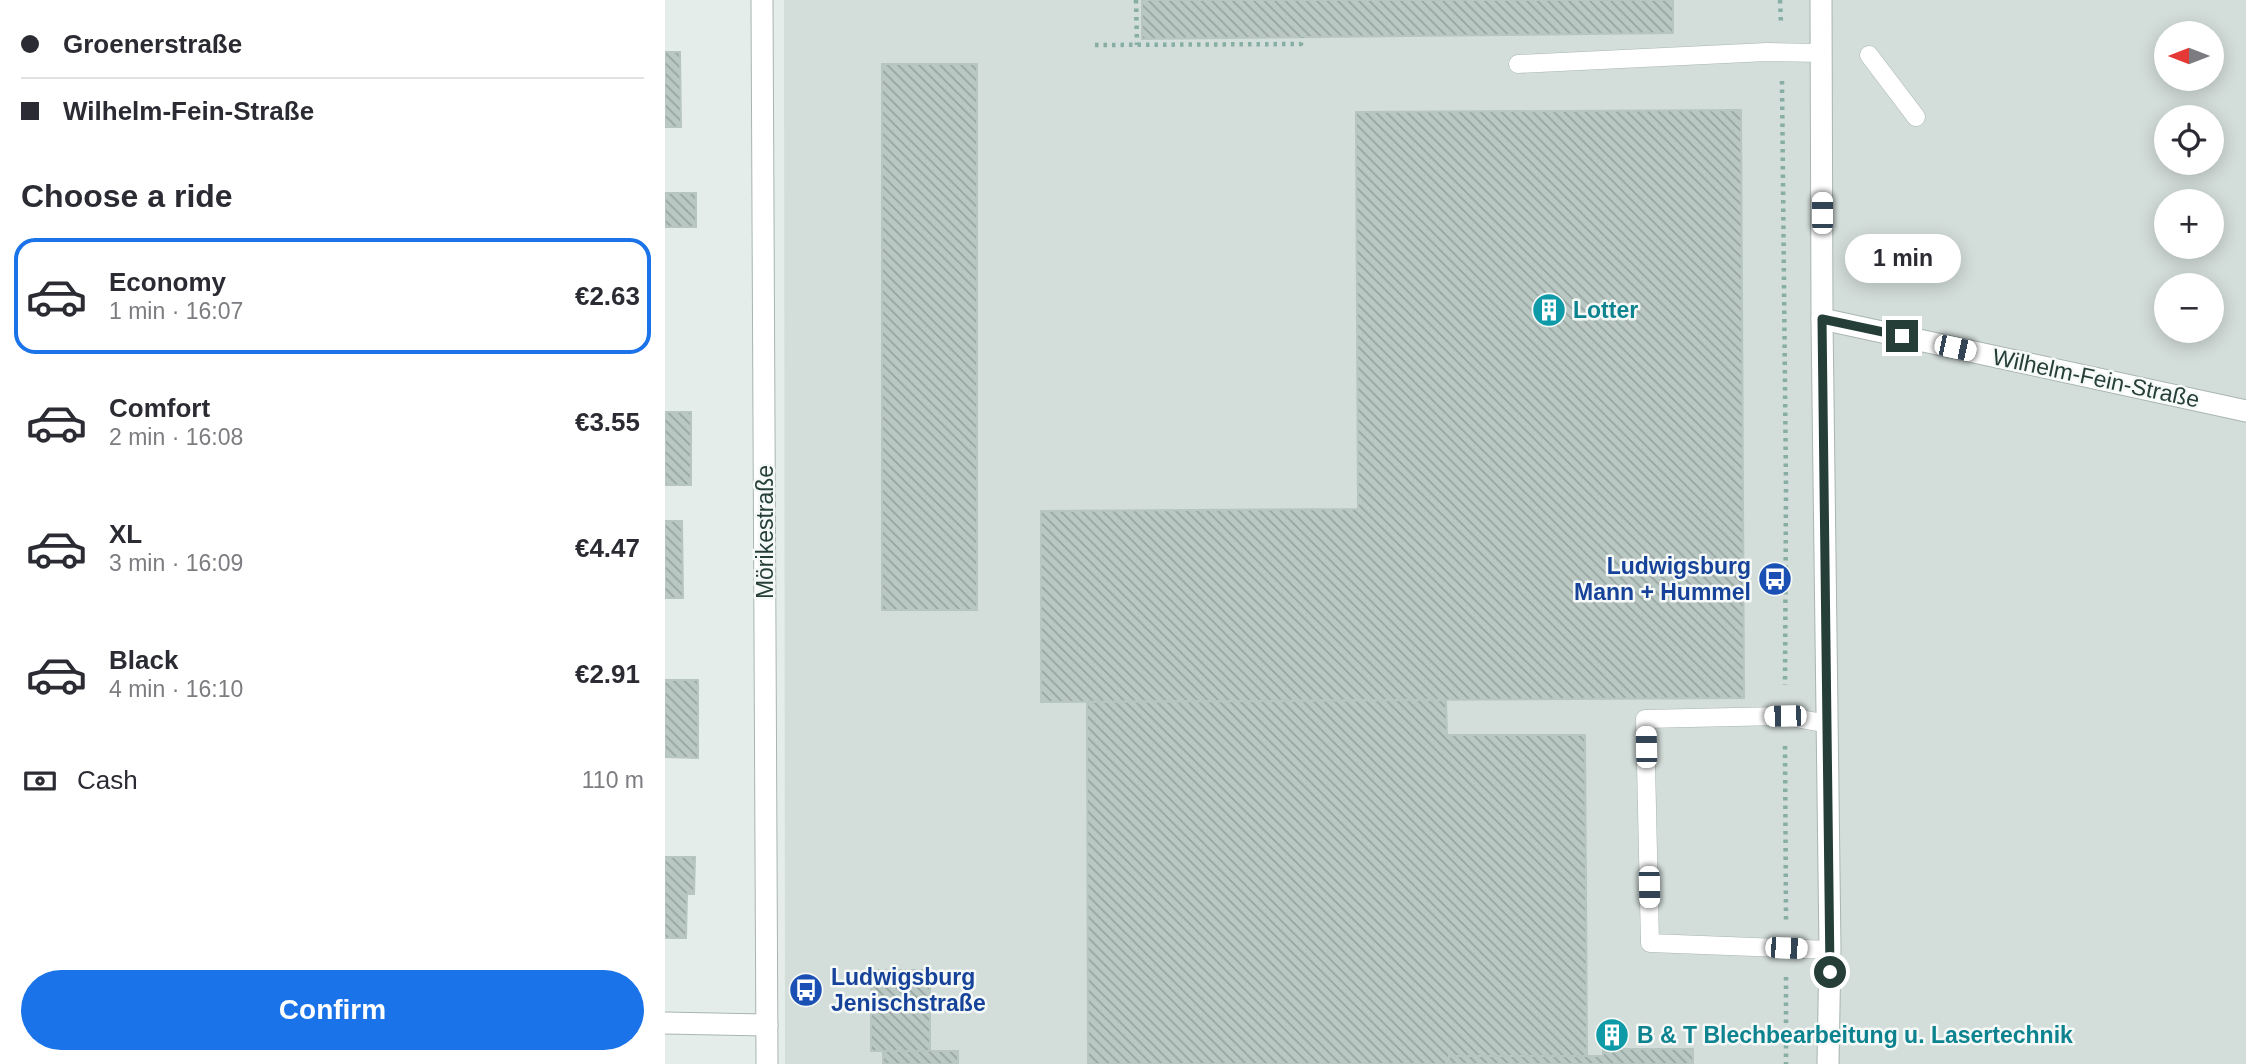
<!DOCTYPE html>
<html lang="en">
<head>
<meta charset="utf-8">
<style>
  :root { --surface:#fff; --page:#f2f2f3; --text:#2b2b33; --muted:#7c7c81; --line:#e1e1e2; --accent:#1a73e8 }
  body { margin:0; font-family:Arial,sans-serif; background:var(--page); color:var(--text); height:100vh; display:flex; flex-direction:column; font-size:26px; white-space:nowrap }
  * { box-sizing:border-box; margin:0 }
  p { font-size:23px; color:var(--muted) }
  .icon { flex:none; width:38px; height:38px; fill:none; stroke:currentColor; stroke-width:2; stroke-linecap:round; stroke-linejoin:round }
  .map { position:relative; flex:1; overflow:hidden }
  .details { display:flex; flex-direction:column; background:var(--surface); width:665px }
  .details>* { flex:none }
  .guide { display:grid; align-content:center; height:154px; padding:0 21px; background:var(--surface) }
  .needle { width:46px; rotate:270deg }
  .tools { position:absolute; left:1489px; top:21px; display:grid; gap:14px }
  .tools a { display:grid; place-items:center; width:70px; height:70px; border-radius:50%; background:var(--surface); box-shadow:0 4px 18px #0003; font-size:35px }
  .end { position:absolute; width:32px; height:32px; margin:-16px; border:9px solid #253e38; background:#fff; box-shadow:0 0 0 4px #fff }
  .from { border-radius:50% }
  .bubble { position:absolute; height:49px; border-radius:24px; background:var(--surface); box-shadow:0 4px 18px #0003; font-size:23px; font-weight:800; line-height:49px; text-align:center }
  .car { position:absolute; width:21px; height:42px; margin:-21px -10px; border-radius:9px; box-shadow:0 0 5px 2px #0007; background:linear-gradient(#fff 24%,#345 0 40%,#fff 0 76%,#345 0 86%,#fff 0) }
  .guide b { display:flex; align-items:center; gap:24px; height:66px; font-size:26px }
  .guide b+b { border-top:2px solid var(--line) }
  .guide i { width:18px; height:18px; background:var(--text) }
  ul { padding:0; list-style:none }
  li { display:flex; align-items:center; gap:21px; height:116px; margin:0 14px 10px; padding:0 7px; border:4px solid transparent; border-radius:21px }
  li div { flex:1 }
  li b { display:block; font-size:26px }
  li em { font-style:normal; font-weight:800 }
  li.active { border-color:var(--accent) }
  li>.icon { width:63px; height:63px; stroke-width:1.5 }
  h2 { padding:0 21px; font-size:32px; line-height:84px }
  .pay { display:flex; align-items:center; gap:18px; height:77px; padding:0 21px; font-size:26px }
  .pay p { margin-inline-start:auto }
  .primary-button { display:flex; gap:14px; margin-top:auto; padding:14px 21px }
  .primary-button a { flex:1; height:80px; border-radius:42px; background:var(--accent); color:#fff; font-size:28px; font-weight:800; line-height:80px; text-align:center }
  main { display:flex; flex:1; min-height:0 }
  .map>svg:first-child { display:block }
</style>
</head>
<body>
<main>
<section class="details">
<div class="guide">
<b><i class="from"></i>Groenerstraße</b>
<b><i></i>Wilhelm-Fein-Straße</b>
</div>
<h2>Choose a ride</h2>
<ul>
<li class="active"><svg class="icon" aria-label="car" viewBox="0 0 24 24"><path d="M5 17H2v-5l4-1 3-4h7l3 4 3 1v5h-3M9 17h6M6 11h13"/><circle cx="7" cy="17" r="2"/><circle cx="17" cy="17" r="2"/></svg><div><b>Economy</b><p>1 min · 16:07</p></div><em>€2.63</em></li>
<li><svg class="icon" aria-label="car" viewBox="0 0 24 24"><path d="M5 17H2v-5l4-1 3-4h7l3 4 3 1v5h-3M9 17h6M6 11h13"/><circle cx="7" cy="17" r="2"/><circle cx="17" cy="17" r="2"/></svg><div><b>Comfort</b><p>2 min · 16:08</p></div><em>€3.55</em></li>
<li><svg class="icon" aria-label="car" viewBox="0 0 24 24"><path d="M5 17H2v-5l4-1 3-4h7l3 4 3 1v5h-3M9 17h6M6 11h13"/><circle cx="7" cy="17" r="2"/><circle cx="17" cy="17" r="2"/></svg><div><b>XL</b><p>3 min · 16:09</p></div><em>€4.47</em></li>
<li><svg class="icon" aria-label="car" viewBox="0 0 24 24"><path d="M5 17H2v-5l4-1 3-4h7l3 4 3 1v5h-3M9 17h6M6 11h13"/><circle cx="7" cy="17" r="2"/><circle cx="17" cy="17" r="2"/></svg><div><b>Black</b><p>4 min · 16:10</p></div><em>€2.91</em></li>
</ul>
<div class="pay"><svg class="icon" aria-label="cash" viewBox="0 0 24 24"><path d="M3 7h18v10H3z"/><circle cx="12" cy="12" r="2"/></svg>Cash<p>110 m</p></div>
<div class="primary-button"><a>Confirm</a></div>
</section>
<div class="map">
<svg width="1581" height="1064" viewBox="0 0 1581 1064">
  <defs>
    <pattern id="building-back-hatch" width="6" height="6" patternUnits="userSpaceOnUse" patternTransform="scale(1.75)"><rect width="6" height="6" fill="#bac8c3"/><path d="M-1 5l2 2M0 0l6 6M5-1l2 2" fill="none" stroke="#97a49f"/></pattern>
  </defs>
  <rect width="100%" height="100%" fill="#e5edea"/>
  <path fill="#d3ddd9" fill-rule="evenodd" d="M 119,0 L 1581,0 L 1581,1064 L 120,1064 ZM 1502,33 L 1547,33 L 1547,79 L 1502,79 ZM 1502,117 L 1547,117 L 1547,163 L 1502,163 ZM 1502,201 L 1547,201 L 1547,247 L 1502,247 ZM 1502,285 L 1547,285 L 1547,331 L 1502,331 Z"/>
  <g fill="url(#building-back-hatch)" stroke="#b7c6c1" stroke-width="2">
    <path d="M 477,0 L 1008,0 L 1008,33 L 477,39 Z"/>
    <path d="M 0,52 L 15,52 L 16,127 L 0,127 Z"/>
    <rect x="217" y="64" width="95" height="546"/>
    <path d="M 1076,110 L 1079,698 L 376,702 L 376,511 L 693,509 L 691,112 Z"/>
    <rect x="0" y="193" width="31" height="34"/>
    <rect x="0" y="412" width="26" height="73"/>
    <path d="M 0,521 L 17,521 L 18,598 L 0,598 Z"/>
    <path d="M 0,680 L 33,680 L 33,758 L 0,757 Z"/>
    <path d="M 781,700 L 782,735 L 920,735 L 922,1056 L 784,1056 L 784,1064 L 423,1064 L 422,702 Z"/>
    <path d="M 0,857 L 30,857 L 29,894 L 22,894 L 21,938 L 0,938 Z"/>
    <rect x="206" y="970" width="59" height="81"/>
    <path d="M 938,1022 L 956,1022 L 956,1049 L 1028,1049 L 1028,1064 L 784,1064 L 784,1056 L 938,1056 Z"/>
    <rect x="218" y="1051" width="75" height="13"/>
  </g>
  <g fill="none" stroke-linecap="round" stroke-linejoin="round">
    <g stroke="#a8b5b1" stroke-width="19">
      <g id="lane">
        <path d="M 1204,55 L 1251,117"/>
        <path d="M 853,64 L 1102,52 L 1157,53"/>
        <path d="M 1163,724 L 1120,716 L 980,719 L 985,943 L 1165,950"/>
      </g>
    </g>
    <g stroke="#a8b5b1" stroke-width="23">
      <g id="street">
        <path d="M 97,0 L 102,1064"/>
        <path d="M 1156,0 L 1157,319 L 1165,950 L 1163,1064"/>
        <path d="M 1157,319 L 1581,411"/>
        <path d="M 0,1023 L 102,1025"/>
      </g>
    </g>
    <g stroke="#87aea4" stroke-width="4.5" stroke-dasharray="3.5 5" stroke-linecap="butt">
      <path d="M 471,0 L 472,45"/>
      <path d="M 1115,0 L 1116,24"/>
      <path d="M 430,45 L 636,44 L 637,37"/>
      <path d="M 1117,81 L 1121,487 L 1120,685"/>
      <path d="M 1120,746 L 1121,920"/>
      <path d="M 1121,977 L 1121,1064"/>
    </g>
    <use href="#lane" stroke="#fff" stroke-width="18"/>
    <use href="#street" stroke="#fff" stroke-width="21"/>
  </g>
  <g fill="none" stroke-linecap="round" stroke-linejoin="round">
    <path stroke="#253e38" stroke-width="9" d="M 1165,972 L 1157,319 L 1237,336"/>
  </g>
  <defs>
    <g id="building-disc" transform="scale(1.75)"><circle r="9.5" fill="#0f9aa8" stroke="#f5f9f7"/><path d="M-4-6H4V6H1V3H-1V6H-4ZM-2.5-4.3h1.7v1.8h-1.7ZM.8-4.3h1.7v1.8H.8ZM-2.5-1h1.7V.8h-1.7ZM.8-1h1.7V.8H.8Z" fill="#fff"/></g>
    <g id="bus-disc" transform="scale(1.75)"><circle r="9.5" fill="#1a4fb4" stroke="#f5f9f7"/><path d="M-5-6H5V4H4V6H2V4H-2V6H-4V4H-5ZM-3.5-4V0h7V-4ZM-3.5 1.2v1.5H-2V1.2ZM2 1.2v1.5H3.5V1.2Z" fill="#fff"/></g>
  </defs>
  <g fill-rule="evenodd">
    <use href="#building-disc" x="884" y="310"/>
    <use href="#bus-disc" x="1110" y="579"/>
    <use href="#bus-disc" x="141" y="990"/>
    <use href="#building-disc" x="947" y="1035"/>
  </g>
  <g text-anchor="middle" dominant-baseline="central" stroke-width="5" stroke-linejoin="round" paint-order="stroke">
    <g font-size="23" font-weight="bold" fill="#0d838f" stroke="#f5f9f7" text-anchor="start">
      <text x="908" y="310">Lotter</text>
      <text x="972" y="1035">B &amp; T Blechbearbeitung u. Lasertechnik</text>
    </g>
    <g font-size="23" fill="#253e38" stroke="#f5f9f7">
      <text transform="translate(1431 378) rotate(12)">Wilhelm-Fein-Straße</text>
      <text transform="translate(100 532) rotate(-90)">Mörikestraße</text>
    </g>
    <g font-size="23" font-weight="bold" fill="#164399" stroke="#f5f9f7" text-anchor="end">
      <text x="1086" y="566">Ludwigsburg<tspan x="1086" dy="26">Mann + Hummel</tspan></text>
      <text x="166" y="977" text-anchor="start">Ludwigsburg<tspan x="166" dy="26">Jenischstraße</tspan></text>
    </g>
  </g>
</svg>
<div class="tools">
<a><svg class="needle" viewBox="-14 -14 28 28"><path d="M0-13l5 13h-10z" fill="#e53935"/><path d="M0 13l5-13h-10z" fill="#7c7c81"/></svg></a>
<a><svg class="icon" aria-label="locate" viewBox="0 0 24 24"><circle cx="12" cy="12" r="6"/><path d="M12 2v4M12 18v4M2 12h4M18 12h4"/></svg></a>
<a>+</a>
<a>−</a>
</div>
<i class="end from" style="left:1165px;top:972px"></i>
<i class="end" style="left:1237px;top:336px"></i>
<div class="bubble" style="left:1180px;top:234px;width:116px">1 min</div>
<i class="car" style="left:1157px;top:213px;rotate:0deg"></i>
<i class="car" style="left:1290px;top:348px;rotate:102deg"></i>
<i class="car" style="left:1120px;top:716px;rotate:269deg"></i>
<i class="car" style="left:981px;top:747px;rotate:359deg"></i>
<i class="car" style="left:984px;top:887px;rotate:179deg"></i>
<i class="car" style="left:1121px;top:948px;rotate:92deg"></i>
</div>
</main>
</body>
</html>
